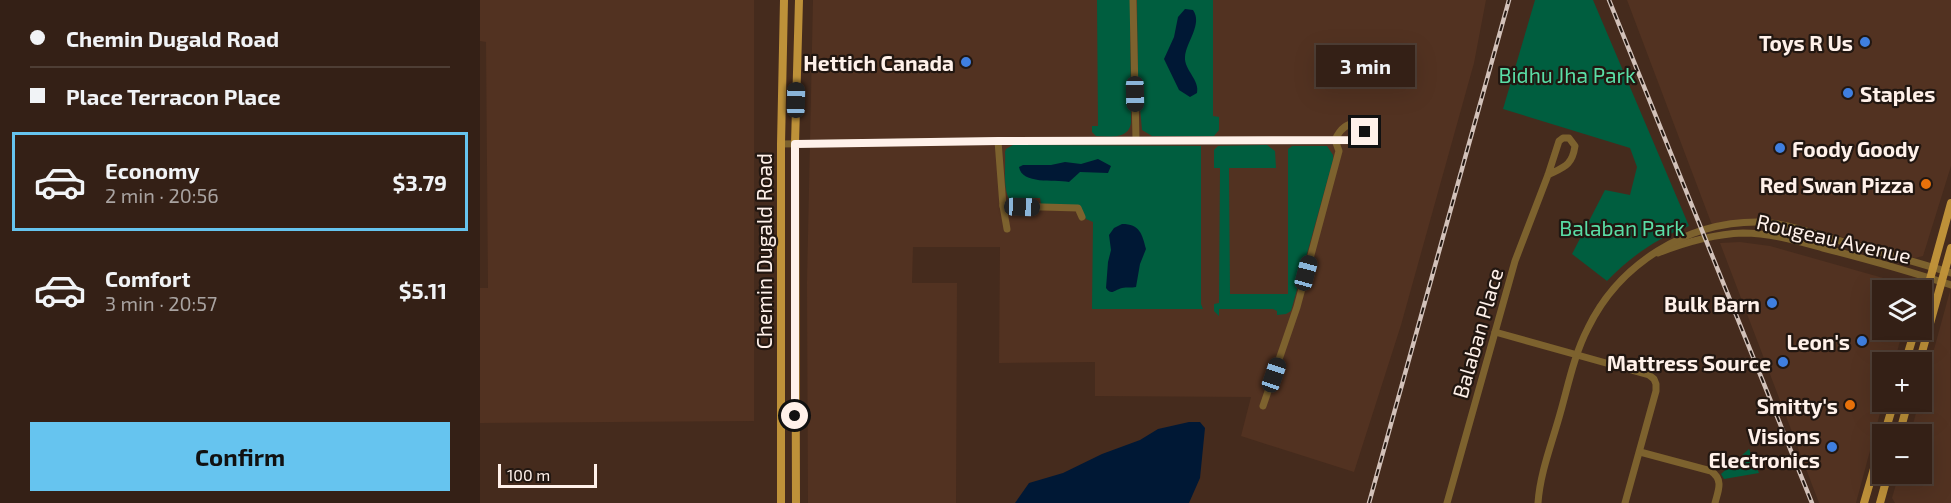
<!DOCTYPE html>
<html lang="en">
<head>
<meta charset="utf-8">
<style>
  :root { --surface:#342016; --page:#3f2d23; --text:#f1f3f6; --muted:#a9a3a1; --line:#4e3e35; --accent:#66c4ef }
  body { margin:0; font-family:"Exo 2",sans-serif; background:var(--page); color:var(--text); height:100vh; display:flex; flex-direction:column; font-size:22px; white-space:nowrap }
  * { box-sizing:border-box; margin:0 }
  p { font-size:20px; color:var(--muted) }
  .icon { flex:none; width:33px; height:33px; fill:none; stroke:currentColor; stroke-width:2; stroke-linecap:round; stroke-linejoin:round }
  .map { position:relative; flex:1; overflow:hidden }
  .panel { display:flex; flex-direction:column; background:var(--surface); width:480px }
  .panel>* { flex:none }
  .guide { display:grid; align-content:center; height:132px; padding:0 30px; background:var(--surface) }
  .buttons { position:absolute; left:1392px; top:280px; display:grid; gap:12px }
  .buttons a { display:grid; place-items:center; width:60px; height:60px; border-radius:0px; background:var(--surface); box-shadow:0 6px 24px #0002,0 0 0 2px var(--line); font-size:30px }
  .scale { position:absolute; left:18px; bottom:15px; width:99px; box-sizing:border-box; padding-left:6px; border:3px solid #fff1ea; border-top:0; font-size:16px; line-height:21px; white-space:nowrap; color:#fff1ea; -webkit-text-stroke:4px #221711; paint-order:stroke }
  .end { position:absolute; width:27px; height:27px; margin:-14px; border:8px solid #fff1ea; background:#111; box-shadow:0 0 0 3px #111 }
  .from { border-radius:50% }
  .bubble { position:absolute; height:42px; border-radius:0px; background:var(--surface); box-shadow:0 6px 24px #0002,0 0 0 2px var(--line); font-size:20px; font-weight:700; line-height:42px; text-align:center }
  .car { position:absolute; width:18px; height:36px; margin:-18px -9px; border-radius:8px; box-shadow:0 0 4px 2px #0007; background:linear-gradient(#222 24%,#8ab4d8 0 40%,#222 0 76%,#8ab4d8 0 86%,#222 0) }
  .guide b { display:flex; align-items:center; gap:21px; height:57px; font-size:22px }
  .guide b+b { border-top:2px solid var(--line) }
  .guide i { width:15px; height:15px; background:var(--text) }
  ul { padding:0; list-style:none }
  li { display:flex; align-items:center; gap:18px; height:99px; margin:0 12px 9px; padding:0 18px; border:3px solid transparent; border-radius:0px }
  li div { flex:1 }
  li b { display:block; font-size:22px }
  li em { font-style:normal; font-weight:700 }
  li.active { border-color:var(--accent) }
  li>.icon { width:54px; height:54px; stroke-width:1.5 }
  .cta { display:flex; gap:12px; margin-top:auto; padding:12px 30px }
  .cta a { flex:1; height:69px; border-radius:0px; background:var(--accent); color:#111; font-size:24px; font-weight:700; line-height:69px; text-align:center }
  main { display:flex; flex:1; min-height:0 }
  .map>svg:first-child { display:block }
</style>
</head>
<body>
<main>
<section class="panel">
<div class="guide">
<b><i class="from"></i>Chemin Dugald Road</b>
<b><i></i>Place Terracon Place</b>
</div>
<ul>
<li class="active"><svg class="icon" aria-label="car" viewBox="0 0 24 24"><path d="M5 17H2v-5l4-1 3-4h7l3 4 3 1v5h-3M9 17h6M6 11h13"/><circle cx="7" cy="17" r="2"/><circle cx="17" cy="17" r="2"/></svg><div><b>Economy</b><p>2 min · 20:56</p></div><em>$3.79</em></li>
<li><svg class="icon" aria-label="car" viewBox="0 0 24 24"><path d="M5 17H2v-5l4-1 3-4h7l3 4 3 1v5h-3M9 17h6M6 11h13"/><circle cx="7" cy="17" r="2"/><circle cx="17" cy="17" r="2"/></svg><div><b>Comfort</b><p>3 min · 20:57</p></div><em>$5.11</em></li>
</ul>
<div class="cta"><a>Confirm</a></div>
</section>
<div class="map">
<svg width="1471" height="503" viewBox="0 0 1471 503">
  <rect width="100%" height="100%" fill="#452b1d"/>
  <g fill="#523221">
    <path d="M 0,0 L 274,0 L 274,421 L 0,423 L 0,288 L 8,288 L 6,42 L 0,41 Z"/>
    <path d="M 333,0 L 1006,0 L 994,63 L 921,325 L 874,472 L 761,436 L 771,397 L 615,396 L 615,362 L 519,363 L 520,247 L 433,247 L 432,283 L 477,283 L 476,503 L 328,503 L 327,283 Z"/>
    <path d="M 1147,0 L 1471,0 L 1471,166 L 1443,256 L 1435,258 L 1331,228 L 1286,220 L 1232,225 Z"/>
    <path d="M 1260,242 L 1290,246 L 1428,285 L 1427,291 L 1402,291 L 1402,330 L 1423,330 L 1414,363 L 1402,363 L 1403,402 L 1376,503 L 1339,503 L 1240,243 Z"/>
    <path d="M 1470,291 L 1471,503 L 1415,503 L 1412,498 L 1419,474 L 1442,474 L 1442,435 L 1430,435 L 1439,402 L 1442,402 L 1442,393 Z"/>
  </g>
  <g fill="#005e3f">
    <path d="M 617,0 L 650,0 L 651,123 C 648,140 630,136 616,136 L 612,132 L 612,126 L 618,126 Z"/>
    <path d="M 657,0 L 733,0 L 733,116 L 739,117 L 739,130 L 734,136 L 672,136 L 662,130 L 658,85 Z"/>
    <path d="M 1055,0 L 1113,0 L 1209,226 C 1177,238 1150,257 1127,281 L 1092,254 L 1125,190 L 1150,195 L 1157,167 L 1150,148 L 1023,109 Z"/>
    <path d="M 533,145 L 721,146 L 721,304 L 723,309 L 612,309 L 613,222 L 606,219 L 600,207 L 561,204 L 560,198 L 533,198 L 533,203 L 531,202 C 522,190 526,167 525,152 L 526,149 Z"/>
    <path d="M 787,145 L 795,151 L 796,168 L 749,168 L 750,294 L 808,294 L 808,149 L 812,146 L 847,146 L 853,155 L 853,160 L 811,311 L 806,314 L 797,315 L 797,311 L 793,309 L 739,309 L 739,316 L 734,311 L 734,304 L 739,303 L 740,168 L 734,168 L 734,150 L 738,146 Z"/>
    <path d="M 1269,449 L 1279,473 L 1244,479 L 1241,474 Z"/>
  </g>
  <g fill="#001835">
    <path d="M 705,9 L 713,10 C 723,24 706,42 705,57 C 704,70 720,80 717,93 L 710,97 L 699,90 L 684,59 L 694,37 L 698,17 Z"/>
    <path d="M 618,159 L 631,166 L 628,173 L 600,172 L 589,182 C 574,179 542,185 539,167 L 543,165 L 571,165 L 585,162 L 601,164 Z"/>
    <path d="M 642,224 C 660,224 662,234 666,249 L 660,264 L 656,287 C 651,288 647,287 642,288 C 634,290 632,296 626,288 L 628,262 L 631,250 L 629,235 L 634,228 Z"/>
    <path d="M 709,422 L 720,422 L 725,428 L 720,478 L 709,503 L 535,503 L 549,483 L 583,473 L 622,454 L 660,440 L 678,429 Z"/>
  </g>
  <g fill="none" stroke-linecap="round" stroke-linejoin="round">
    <g stroke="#7d622e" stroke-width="7">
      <path d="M 653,0 L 656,140"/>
      <path d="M 518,141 L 523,206 L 598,208 L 602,217"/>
      <path d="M 301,144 L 518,141 L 883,140 L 886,132 L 881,124 C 868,121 860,129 855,140"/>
      <path d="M 523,206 L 527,229"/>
      <path d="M 1178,253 C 1206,242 1233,234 1263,233 C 1290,233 1317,241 1343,248 C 1386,259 1429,271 1471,285"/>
      <path d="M 1015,332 L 1169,375 L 1174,379 L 1176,384 L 1176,391 L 1145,503"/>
      <path d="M 783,406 L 817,307 L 859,151 L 855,140"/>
      <path d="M 1160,452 L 1231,471 C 1244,480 1238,491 1235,503"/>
      <path d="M 967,503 L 1035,261 L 1068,175 L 1079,141 L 1083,138 L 1089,138 L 1095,146 C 1092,166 1084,167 1068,175"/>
      <path d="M 1058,503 C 1060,473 1072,443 1080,414 C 1088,386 1094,355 1108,328 C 1139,264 1206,222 1277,222 C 1304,222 1331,233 1357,240 C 1395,251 1434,261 1471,273"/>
    </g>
    <g stroke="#be9139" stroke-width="8">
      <path d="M 1442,308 L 1471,203"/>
      <path d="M 1425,363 L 1435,330"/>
      <path d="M 1439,363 L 1471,248"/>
      <path d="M 1404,435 L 1414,402"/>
      <path d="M 1419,435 L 1428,402"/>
      <path d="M 301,503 L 301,144 L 304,0"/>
      <path d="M 316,503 L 315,144 L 319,0"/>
      <path d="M 1384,503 L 1402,441"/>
      <path d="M 1400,503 L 1408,474"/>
    </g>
    <g stroke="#d2c1b9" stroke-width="4.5">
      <g id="rail">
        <path d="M 1129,0 L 1332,503"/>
        <path d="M 889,503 L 1029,0"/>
      </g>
    </g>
    <use href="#rail" stroke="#221711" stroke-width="2" stroke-dasharray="7" stroke-linecap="butt"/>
  </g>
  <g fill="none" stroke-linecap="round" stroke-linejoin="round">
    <path stroke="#fff1ea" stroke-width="8" d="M 315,416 L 315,144 L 518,141 L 884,140 L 885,132"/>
  </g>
  <g fill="#3f7fe0" stroke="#221711" stroke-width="2">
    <circle cx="1385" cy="42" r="6"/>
    <circle cx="486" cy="62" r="6"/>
    <circle cx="1368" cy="93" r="6"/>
    <circle cx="1300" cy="148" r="6"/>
    <circle cx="1292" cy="303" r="6"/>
    <circle cx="1382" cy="341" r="6"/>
    <circle cx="1303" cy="362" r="6"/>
    <circle cx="1352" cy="447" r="6"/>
  </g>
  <g fill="#e8710a" stroke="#221711" stroke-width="2">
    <circle cx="1446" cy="184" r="6"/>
    <circle cx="1370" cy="405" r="6"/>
  </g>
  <g text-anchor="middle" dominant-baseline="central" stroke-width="4.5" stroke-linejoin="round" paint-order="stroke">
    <g font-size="21" font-weight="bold" fill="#fff1ea" stroke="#221711" text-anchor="end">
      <text x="1373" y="42">Toys R Us</text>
      <text x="474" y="62">Hettich Canada</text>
      <text x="1380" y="93" text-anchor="start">Staples</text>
      <text x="1312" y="148" text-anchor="start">Foody Goody</text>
      <text x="1434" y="184">Red Swan Pizza</text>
      <text x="1280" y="303">Bulk Barn</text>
      <text x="1370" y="341">Leon's</text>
      <text x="1291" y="362">Mattress Source</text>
      <text x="1358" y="405">Smitty's</text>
      <text x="1340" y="435">Visions<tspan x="1340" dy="24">Electronics</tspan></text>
    </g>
    <g font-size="21" fill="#5adea6" stroke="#221711">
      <text x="1087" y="74">Bidhu Jha Park</text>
      <text x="1142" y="227">Balaban Park</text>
    </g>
    <g font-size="21" fill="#fff1ea" stroke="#221711">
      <text transform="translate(1354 238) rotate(13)">Rougeau Avenue</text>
      <text transform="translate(283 251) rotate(-90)">Chemin Dugald Road</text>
      <text transform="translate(997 333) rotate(-74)">Balaban Place</text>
    </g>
  </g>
</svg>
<div class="buttons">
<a><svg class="icon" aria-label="layers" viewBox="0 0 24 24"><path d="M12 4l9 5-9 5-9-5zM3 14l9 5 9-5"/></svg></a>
<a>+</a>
<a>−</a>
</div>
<div class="scale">100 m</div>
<i class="end from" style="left:315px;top:416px"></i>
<i class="end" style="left:885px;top:132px"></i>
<div class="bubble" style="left:836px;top:45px;width:99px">3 min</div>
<i class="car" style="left:655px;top:94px;rotate:179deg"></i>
<i class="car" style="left:316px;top:100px;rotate:1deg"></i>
<i class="car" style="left:542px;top:207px;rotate:92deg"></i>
<i class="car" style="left:826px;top:273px;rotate:15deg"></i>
<i class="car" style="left:794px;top:375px;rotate:19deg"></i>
</div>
</main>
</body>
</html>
